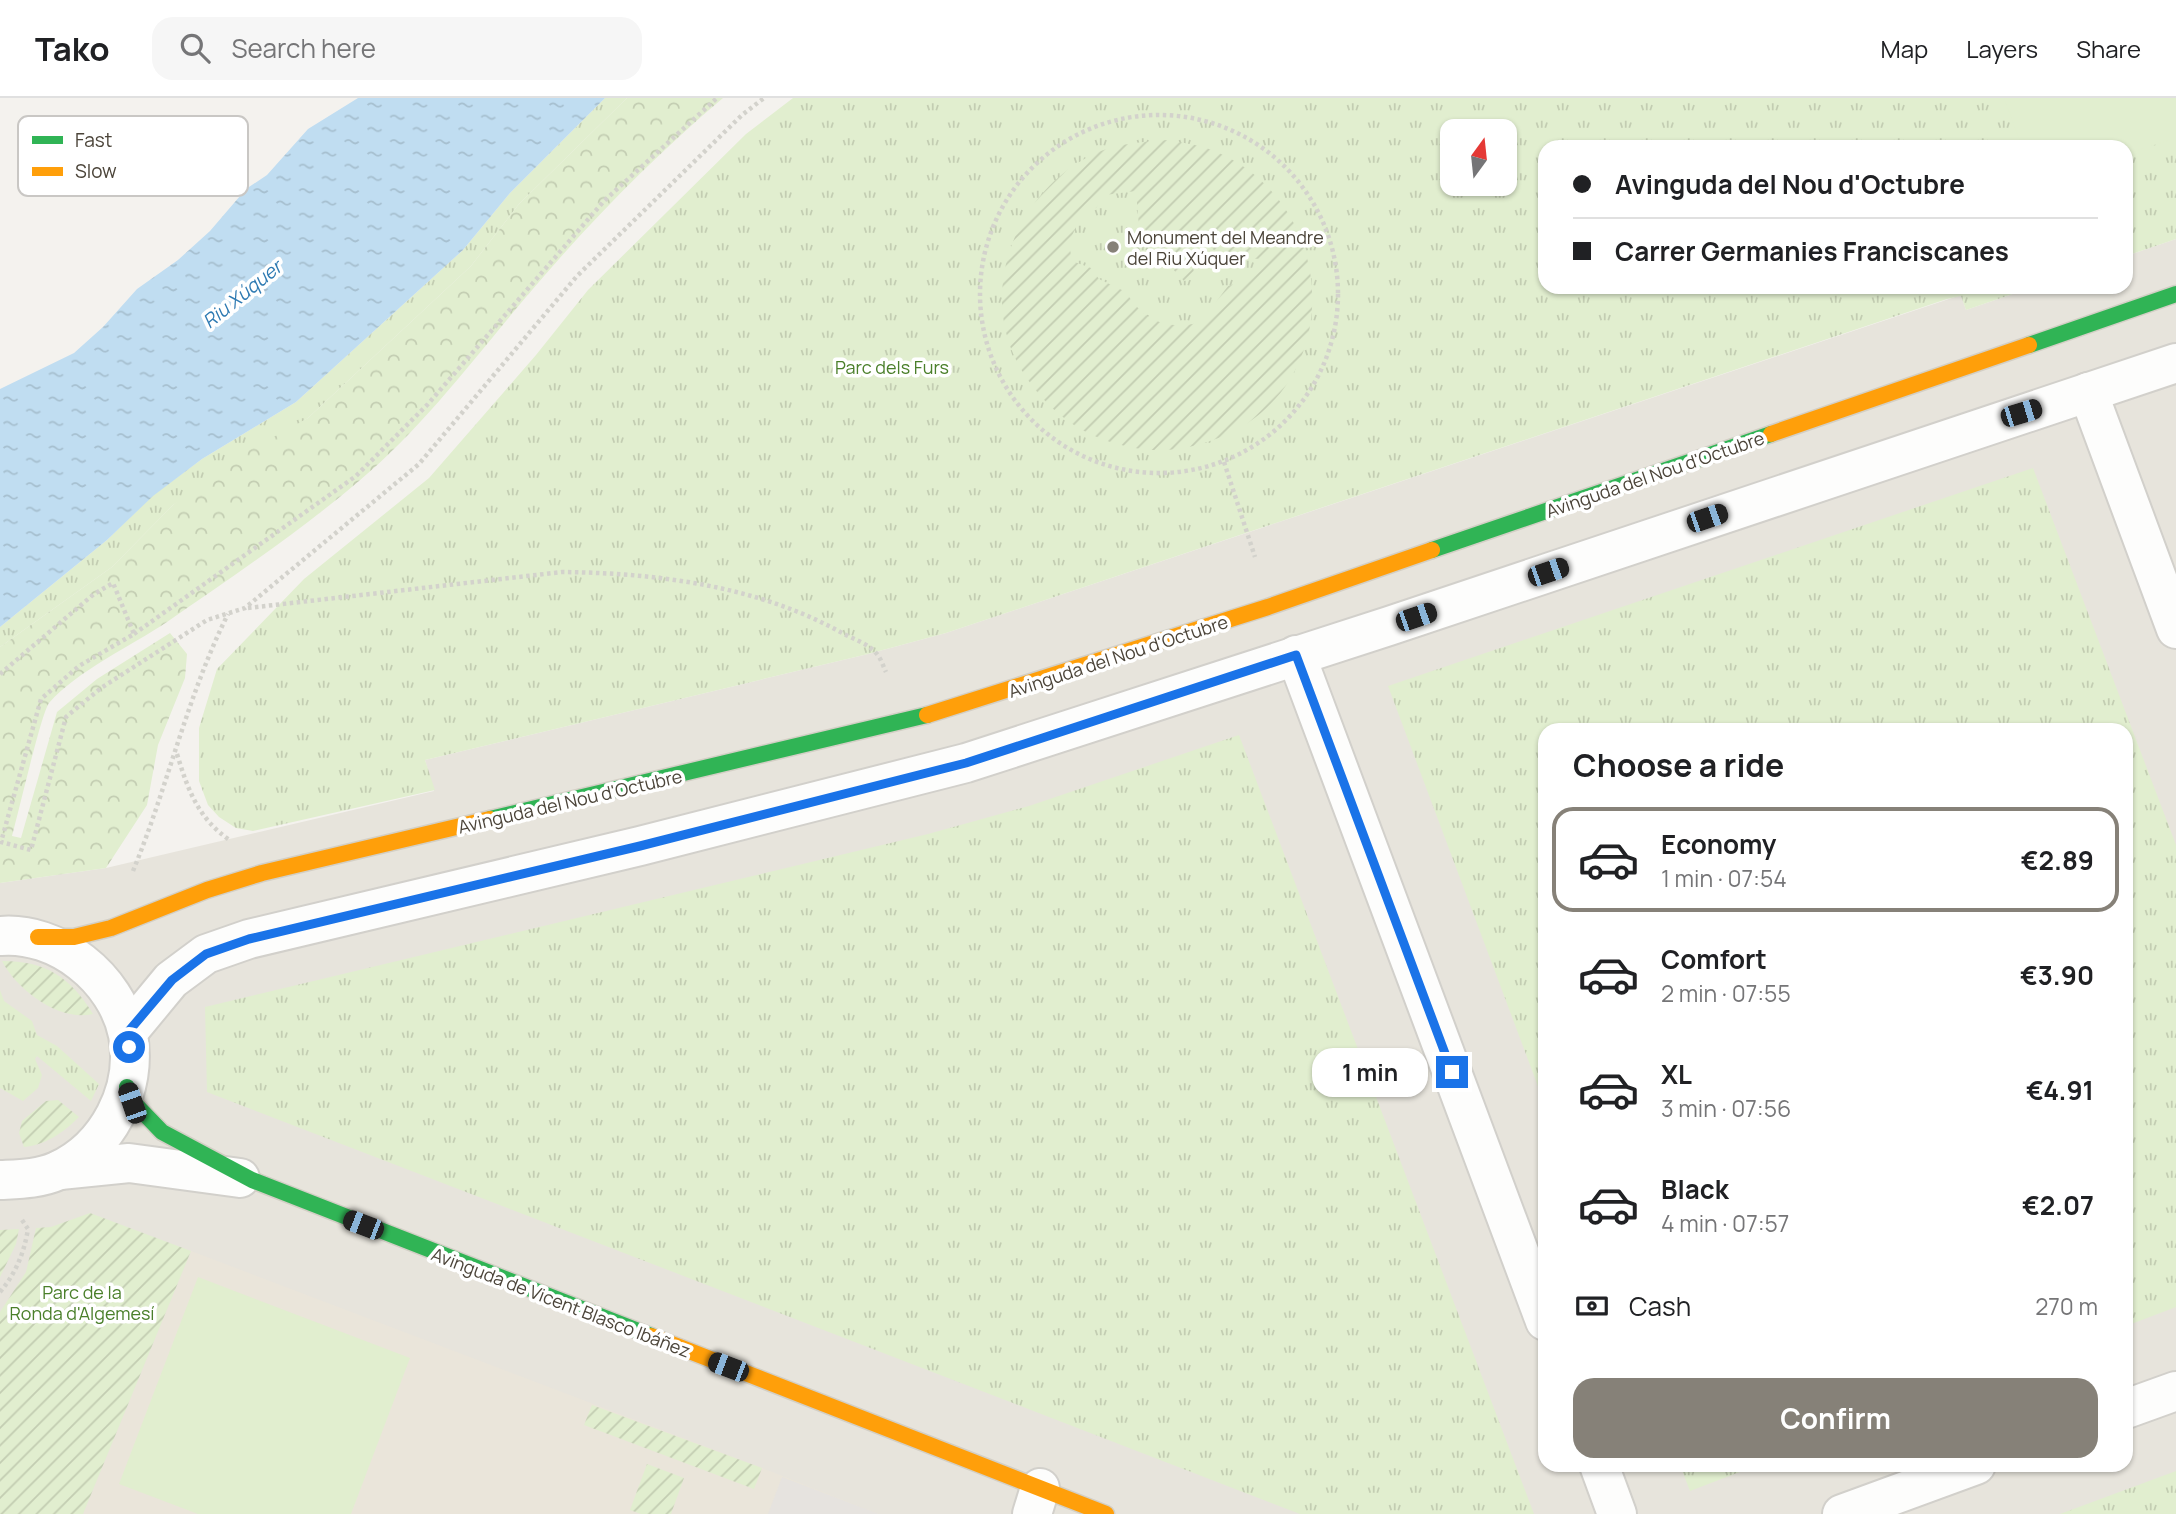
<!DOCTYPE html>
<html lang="en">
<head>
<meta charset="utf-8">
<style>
  :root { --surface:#fff; --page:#f6f6f6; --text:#202124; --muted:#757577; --line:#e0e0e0; --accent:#868178 }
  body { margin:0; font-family:Manrope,sans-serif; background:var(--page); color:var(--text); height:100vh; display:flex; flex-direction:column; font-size:26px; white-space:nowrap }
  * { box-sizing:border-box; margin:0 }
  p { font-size:23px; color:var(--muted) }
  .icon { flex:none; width:38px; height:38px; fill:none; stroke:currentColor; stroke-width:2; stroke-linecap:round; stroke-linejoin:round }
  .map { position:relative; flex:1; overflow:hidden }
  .drawer { position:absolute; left:1538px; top:625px; width:595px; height:749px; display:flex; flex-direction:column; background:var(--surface); border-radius:21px; box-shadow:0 2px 5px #0004 }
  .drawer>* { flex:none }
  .hud { position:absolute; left:1538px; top:42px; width:595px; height:154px; border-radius:21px; box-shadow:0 2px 5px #0004; display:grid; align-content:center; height:154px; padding:0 35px; background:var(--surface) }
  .needle { width:46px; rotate:15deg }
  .tools { position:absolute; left:1440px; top:21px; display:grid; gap:14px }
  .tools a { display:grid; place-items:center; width:77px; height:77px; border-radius:14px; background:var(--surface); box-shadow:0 2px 5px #0004; font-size:35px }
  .end { position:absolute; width:32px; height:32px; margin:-16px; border:9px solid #1a73e8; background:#fff; box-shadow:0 0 0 4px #fff }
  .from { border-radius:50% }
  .bubble { position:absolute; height:49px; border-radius:21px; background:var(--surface); box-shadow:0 2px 5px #0004; font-size:23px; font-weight:700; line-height:49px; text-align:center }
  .car { position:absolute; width:21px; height:42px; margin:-21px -10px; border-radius:9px; box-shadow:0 0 5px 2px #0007; background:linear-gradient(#222 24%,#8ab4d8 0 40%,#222 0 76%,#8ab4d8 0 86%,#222 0) }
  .hud b { display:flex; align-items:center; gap:24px; height:66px; font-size:26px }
  .hud b+b { border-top:2px solid var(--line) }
  .hud i { width:18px; height:18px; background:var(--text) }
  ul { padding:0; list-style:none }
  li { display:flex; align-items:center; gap:21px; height:105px; margin:0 14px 10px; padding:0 21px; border:4px solid transparent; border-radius:21px }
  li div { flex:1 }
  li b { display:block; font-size:26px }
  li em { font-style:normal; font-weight:700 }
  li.current { border-color:var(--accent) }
  li>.icon { width:63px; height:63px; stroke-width:1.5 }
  h2 { padding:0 35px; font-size:32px; line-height:84px }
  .pay { display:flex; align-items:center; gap:18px; height:77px; padding:0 35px; font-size:26px }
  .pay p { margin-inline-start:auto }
  .primary-button { display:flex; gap:14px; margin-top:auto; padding:14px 35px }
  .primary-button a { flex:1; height:80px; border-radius:21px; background:var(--accent); color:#fff; font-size:28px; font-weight:700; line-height:80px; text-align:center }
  header { display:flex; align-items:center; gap:42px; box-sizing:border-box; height:98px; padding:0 35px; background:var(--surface); border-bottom:2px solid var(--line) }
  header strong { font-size:33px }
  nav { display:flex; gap:38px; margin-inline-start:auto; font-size:24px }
  .search { width:490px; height:63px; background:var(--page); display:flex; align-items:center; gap:18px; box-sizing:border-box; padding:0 24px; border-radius:21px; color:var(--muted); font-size:26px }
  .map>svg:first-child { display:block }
</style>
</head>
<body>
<header>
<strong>Tako</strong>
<div class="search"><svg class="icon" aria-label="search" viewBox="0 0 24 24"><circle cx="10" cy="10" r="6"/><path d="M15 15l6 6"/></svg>Search here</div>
<nav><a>Map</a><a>Layers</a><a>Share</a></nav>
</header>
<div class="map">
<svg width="2176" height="1416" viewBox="0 0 2176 1416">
  <defs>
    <pattern id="grass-tufts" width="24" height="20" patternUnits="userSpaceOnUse" patternTransform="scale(1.75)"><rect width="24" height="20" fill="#e1eecf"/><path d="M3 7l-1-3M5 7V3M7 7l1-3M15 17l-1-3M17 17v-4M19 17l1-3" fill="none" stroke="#c3cdb2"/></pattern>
    <pattern id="forest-crowns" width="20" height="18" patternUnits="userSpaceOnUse" patternTransform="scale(1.75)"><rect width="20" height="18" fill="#e1eecf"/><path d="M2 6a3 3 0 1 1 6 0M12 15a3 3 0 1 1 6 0" fill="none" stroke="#c3cdb2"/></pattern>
    <pattern id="garden-furrows" width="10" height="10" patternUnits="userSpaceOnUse" patternTransform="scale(1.75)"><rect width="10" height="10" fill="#e1eecf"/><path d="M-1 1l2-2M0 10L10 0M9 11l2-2" fill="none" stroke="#c3cdb2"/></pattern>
    <pattern id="water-ripples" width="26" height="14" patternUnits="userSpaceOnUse" patternTransform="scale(1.75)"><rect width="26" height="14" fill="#c0ddf1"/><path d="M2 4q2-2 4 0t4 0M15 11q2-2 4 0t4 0" fill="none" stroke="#a6bfcf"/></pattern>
  </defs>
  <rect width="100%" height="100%" fill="#f4f2ee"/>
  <path fill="#e7e4dc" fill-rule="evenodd" d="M 2176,141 L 2176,1416 L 0,1416 L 0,785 L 106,770 L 434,693 L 425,662 L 868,556 L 946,535 L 1961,197 L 1966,212 L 2033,189 L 2126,189 L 2126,158 ZM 1545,632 L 2126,632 L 2126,1367 L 1545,1367 Z"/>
  <path fill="#eae5da" d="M 191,1153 L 762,1370 L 879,1416 L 83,1416 Z"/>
  <g fill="url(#grass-tufts)" fill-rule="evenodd">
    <path d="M 605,0 L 627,0 L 519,106 L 471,168 L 308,320 L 173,407 L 112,469 L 0,549 L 0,529 L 107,442 L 152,398 L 202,361 L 296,304 L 463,152 L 510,95 Z"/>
    <path d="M 793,0 L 2176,0 L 2176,141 L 2126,158 L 2126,49 L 1545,49 L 1545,189 L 2033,189 L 1966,212 L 1961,198 L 1947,201 L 946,535 L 868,556 L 425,662 L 435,692 L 253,733 L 236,730 L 219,719 L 208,707 L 199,683 L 199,630 L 217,571 L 304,481 L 429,380 L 536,257 L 588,192 L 746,36 ZM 1452,33 L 1505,33 L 1505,86 L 1452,86 Z"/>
    <path d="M 2033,370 L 2176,747 L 2176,1209 L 2126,1228 L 2126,632 L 1545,632 L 1545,1007 L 1388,588 Z"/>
    <path d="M 1239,637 L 1534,1416 L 1300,1416 L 207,994 L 205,909 L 928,736 L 1029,708 Z"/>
    <path d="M 0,892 L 4,903 L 32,923 L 37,937 L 57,948 L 99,986 L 91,1003 L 37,958 L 35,961 L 42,977 L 38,990 L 23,1003 L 0,990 Z"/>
    <path d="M 1680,1367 L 1758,1367 L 1690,1393 Z"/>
    <path d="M 2176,1373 L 2176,1416 L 2060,1416 Z"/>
  </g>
  <path fill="url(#forest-crowns)" d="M 627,0 L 723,0 C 652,60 586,128 526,199 C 472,263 423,329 359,383 C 299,434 232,479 167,524 C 131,548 77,573 49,605 C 41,616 18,717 12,738 L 21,740 L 57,614 L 97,581 L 170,535 L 187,556 L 185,580 L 158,647 L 147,707 L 106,770 L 0,785 L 0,549 L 112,469 L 173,407 L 217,370 L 308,320 L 471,168 L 519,106 Z"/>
  <g fill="url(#garden-furrows)" fill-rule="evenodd">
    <path d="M 1167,42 C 1181,45 1196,46 1209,51 C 1342,100 1350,294 1213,342 C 1188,351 1162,355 1135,350 C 1089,342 1055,320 1028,282 C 974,206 1009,103 1086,60 C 1111,46 1139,44 1167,42 ZM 1136,93 L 1139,129 L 1145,131 L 1154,145 L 1153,161 L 1170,168 L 1184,183 L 1196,181 L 1189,155 C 1200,135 1221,160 1236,162 C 1244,164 1251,160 1259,161 L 1243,183 L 1228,188 L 1201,224 C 1168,233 1143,223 1126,194 L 1099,181 L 1091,170 L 1072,163 L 1069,145 L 1078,124 L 1090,111 L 1096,110 L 1105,97 Z"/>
    <path d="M 2,863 C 46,863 70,879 93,916 C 59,924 17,892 2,863 Z"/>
    <path d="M 58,1002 L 79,1019 C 64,1034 46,1047 24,1049 L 19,1035 L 22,1023 L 46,1003 Z"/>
    <path d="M 90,1115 L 191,1153 L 83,1416 L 0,1416 L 0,1214 L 26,1174 L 36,1130 L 51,1129 Z"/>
    <path d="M 19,1131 L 16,1146 L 0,1179 L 0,1132 Z"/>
    <path d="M 592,1307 L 762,1370 L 754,1391 L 584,1327 Z"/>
    <path d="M 647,1366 L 684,1380 L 671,1416 L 641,1416 L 630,1412 Z"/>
  </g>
  <g fill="#e1eecf">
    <path d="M 2004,0 L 2176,0 L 2176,40 L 2126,56 L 2126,49 L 2022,49 Z"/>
    <path d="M 198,1179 L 410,1260 L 351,1416 L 198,1416 L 119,1386 Z"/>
  </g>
  <path fill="#e6e3df" d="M 782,1379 L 879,1416 L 768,1416 Z"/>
  <path fill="url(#water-ripples)" d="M 358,0 L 605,0 L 510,95 L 463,152 L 296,304 L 202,361 L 153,398 L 107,442 L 0,529 L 0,291 L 74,255 L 103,229 L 137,191 L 178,162 L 210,133 L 246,91 L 267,77 L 308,31 Z"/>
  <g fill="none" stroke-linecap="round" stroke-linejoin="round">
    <g stroke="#d2d0cb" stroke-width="42">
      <g id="street">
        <path d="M 2088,294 L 2176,531"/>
        <path d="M 1296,557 L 1545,1223"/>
        <path d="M 0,838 C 57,833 117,880 128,937 C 138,991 108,1050 57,1073 C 39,1081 19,1081 0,1082"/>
        <path d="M 128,934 L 171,882 L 206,856 L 249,841 L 640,748 L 966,665 L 1389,528 L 2176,265"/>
        <path d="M 60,1072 L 129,1065 L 240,1080"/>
        <path d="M 2126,1311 L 2176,1293"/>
        <path d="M 1599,1367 L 1617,1416"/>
        <path d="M 1032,1416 L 1040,1390"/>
        <path d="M 1842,1416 L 1976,1367"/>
      </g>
    </g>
    <g stroke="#d3cfc5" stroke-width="19">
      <g id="fast">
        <path d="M 2029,247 L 2176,196"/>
        <path d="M 1432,452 L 1771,336"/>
        <path d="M 490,721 L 927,617"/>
        <path d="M 127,989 L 135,1006 L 162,1034 L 252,1082 L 651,1238"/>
      </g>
    </g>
    <g stroke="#d3cfc5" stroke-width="19">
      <g id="slow">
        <path d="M 1771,336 L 2029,247"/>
        <path d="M 927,617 L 1268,509 L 1432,452"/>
        <path d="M 38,839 L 74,839 L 111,830 L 207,792 L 262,775 L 490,721"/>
        <path d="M 651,1238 L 1106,1416"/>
      </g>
    </g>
    <g stroke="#d3d2cc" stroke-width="4.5" stroke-dasharray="3.5 3.5" stroke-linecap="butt">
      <circle cx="1159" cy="196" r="179"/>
      <path d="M 1224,364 L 1255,459"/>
      <path d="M 248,510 L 562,474 C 657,475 759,488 844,536 C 854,541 870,547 876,555 C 881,560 883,568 886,574"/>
      <path d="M 134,536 L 356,378 L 428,306 L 604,103 L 717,0"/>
      <path d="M 0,576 L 94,496 L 113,485 L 134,536 L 79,568 L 41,601 L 1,744 L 31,752 L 66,619 L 101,590 L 207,522 L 245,510 L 419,366 L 577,178 L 742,17 L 764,0"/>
      <path d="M 177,656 C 188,692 198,721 231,743"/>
      <path d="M 133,773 C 168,688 187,598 228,516"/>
      <path d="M 0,1194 C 16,1175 24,1155 28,1131 L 22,1122"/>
    </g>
    <use href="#street" stroke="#fdfdfc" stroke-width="38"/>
    <use href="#fast" stroke="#30b455" stroke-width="16"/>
    <use href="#slow" stroke="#ff9f0a" stroke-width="16"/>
  </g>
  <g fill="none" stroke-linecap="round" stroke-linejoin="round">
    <path stroke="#1a73e8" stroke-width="9" d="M 129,949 L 128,934 L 172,882 L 206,856 L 249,841 L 640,748 L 966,665 L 1296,557 L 1452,974"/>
  </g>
  <circle fill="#868178" stroke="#fff" stroke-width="2.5" cx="1113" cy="149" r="7"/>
  <g text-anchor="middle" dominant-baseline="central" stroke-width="7" stroke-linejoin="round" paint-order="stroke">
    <g font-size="18" fill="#4b4439" stroke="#fff" text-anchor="start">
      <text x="1127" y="139">Monument del Meandre<tspan x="1127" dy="21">del Riu Xúquer</tspan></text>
    </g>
    <g font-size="18" fill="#4a7f2a" stroke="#fff">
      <text x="892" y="269">Parc dels Furs</text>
      <text x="82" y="1194">Parc de la<tspan x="82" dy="21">Ronda d'Algemesí</tspan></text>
    </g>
    <g font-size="18" fill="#4b4439" stroke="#fff">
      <text transform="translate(1655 376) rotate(-19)">Avinguda del Nou d'Octubre</text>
      <text transform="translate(1118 558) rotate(-18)">Avinguda del Nou d'Octubre</text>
      <text transform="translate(570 703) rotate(-13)">Avinguda del Nou d'Octubre</text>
      <text transform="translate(561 1204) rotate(21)">Avinguda de Vicent Blasco Ibáñez</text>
    </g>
    <g font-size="19" font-style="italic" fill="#2e7ab2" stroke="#fff">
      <text transform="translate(242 196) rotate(-39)">Riu Xúquer</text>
    </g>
  </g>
  <rect x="18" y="18" width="230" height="80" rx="10" fill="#fff" stroke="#c9c7c4" stroke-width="2"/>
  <rect x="32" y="38" width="31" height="8" fill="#30b455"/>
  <rect x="32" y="69" width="31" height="9" fill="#ff9f0a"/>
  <g font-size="19" fill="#4b4439">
    <text x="75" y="49">Fast</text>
    <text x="75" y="80">Slow</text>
  </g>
</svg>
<div class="tools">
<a><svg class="needle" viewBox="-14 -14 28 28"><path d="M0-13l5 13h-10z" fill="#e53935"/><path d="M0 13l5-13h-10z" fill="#757577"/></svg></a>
</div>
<i class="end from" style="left:129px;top:949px"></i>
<i class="end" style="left:1452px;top:974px"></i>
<div class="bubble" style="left:1312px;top:950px;width:116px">1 min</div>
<i class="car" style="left:2021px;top:315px;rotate:73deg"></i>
<i class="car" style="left:1707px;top:420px;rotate:71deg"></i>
<i class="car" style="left:1548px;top:474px;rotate:71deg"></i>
<i class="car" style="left:1416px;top:519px;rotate:71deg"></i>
<i class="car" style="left:132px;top:1005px;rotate:341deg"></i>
<i class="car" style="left:363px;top:1127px;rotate:291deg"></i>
<i class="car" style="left:728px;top:1269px;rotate:291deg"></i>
<div class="hud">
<b><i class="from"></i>Avinguda del Nou d'Octubre</b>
<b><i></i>Carrer Germanies Franciscanes</b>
</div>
<section class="drawer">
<h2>Choose a ride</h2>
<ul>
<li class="current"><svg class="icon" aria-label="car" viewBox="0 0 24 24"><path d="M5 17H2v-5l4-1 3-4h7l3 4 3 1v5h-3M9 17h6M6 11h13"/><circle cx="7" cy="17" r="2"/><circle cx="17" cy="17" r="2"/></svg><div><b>Economy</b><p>1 min · 07:54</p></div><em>€2.89</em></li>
<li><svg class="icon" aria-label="car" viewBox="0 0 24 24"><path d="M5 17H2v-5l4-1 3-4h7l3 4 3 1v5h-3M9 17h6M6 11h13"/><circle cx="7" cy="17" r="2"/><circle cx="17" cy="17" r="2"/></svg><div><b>Comfort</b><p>2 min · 07:55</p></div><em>€3.90</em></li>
<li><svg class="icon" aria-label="car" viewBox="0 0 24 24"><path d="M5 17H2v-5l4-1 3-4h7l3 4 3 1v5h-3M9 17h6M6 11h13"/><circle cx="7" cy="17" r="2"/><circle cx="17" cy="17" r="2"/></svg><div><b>XL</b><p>3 min · 07:56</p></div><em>€4.91</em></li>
<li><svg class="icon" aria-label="car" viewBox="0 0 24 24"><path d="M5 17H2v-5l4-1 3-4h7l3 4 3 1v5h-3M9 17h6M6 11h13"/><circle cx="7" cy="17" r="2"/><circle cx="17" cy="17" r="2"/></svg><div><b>Black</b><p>4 min · 07:57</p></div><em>€2.07</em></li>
</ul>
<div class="pay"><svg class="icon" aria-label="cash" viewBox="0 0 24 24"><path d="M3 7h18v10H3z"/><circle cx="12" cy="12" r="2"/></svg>Cash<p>270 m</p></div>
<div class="primary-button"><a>Confirm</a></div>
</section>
</div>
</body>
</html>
